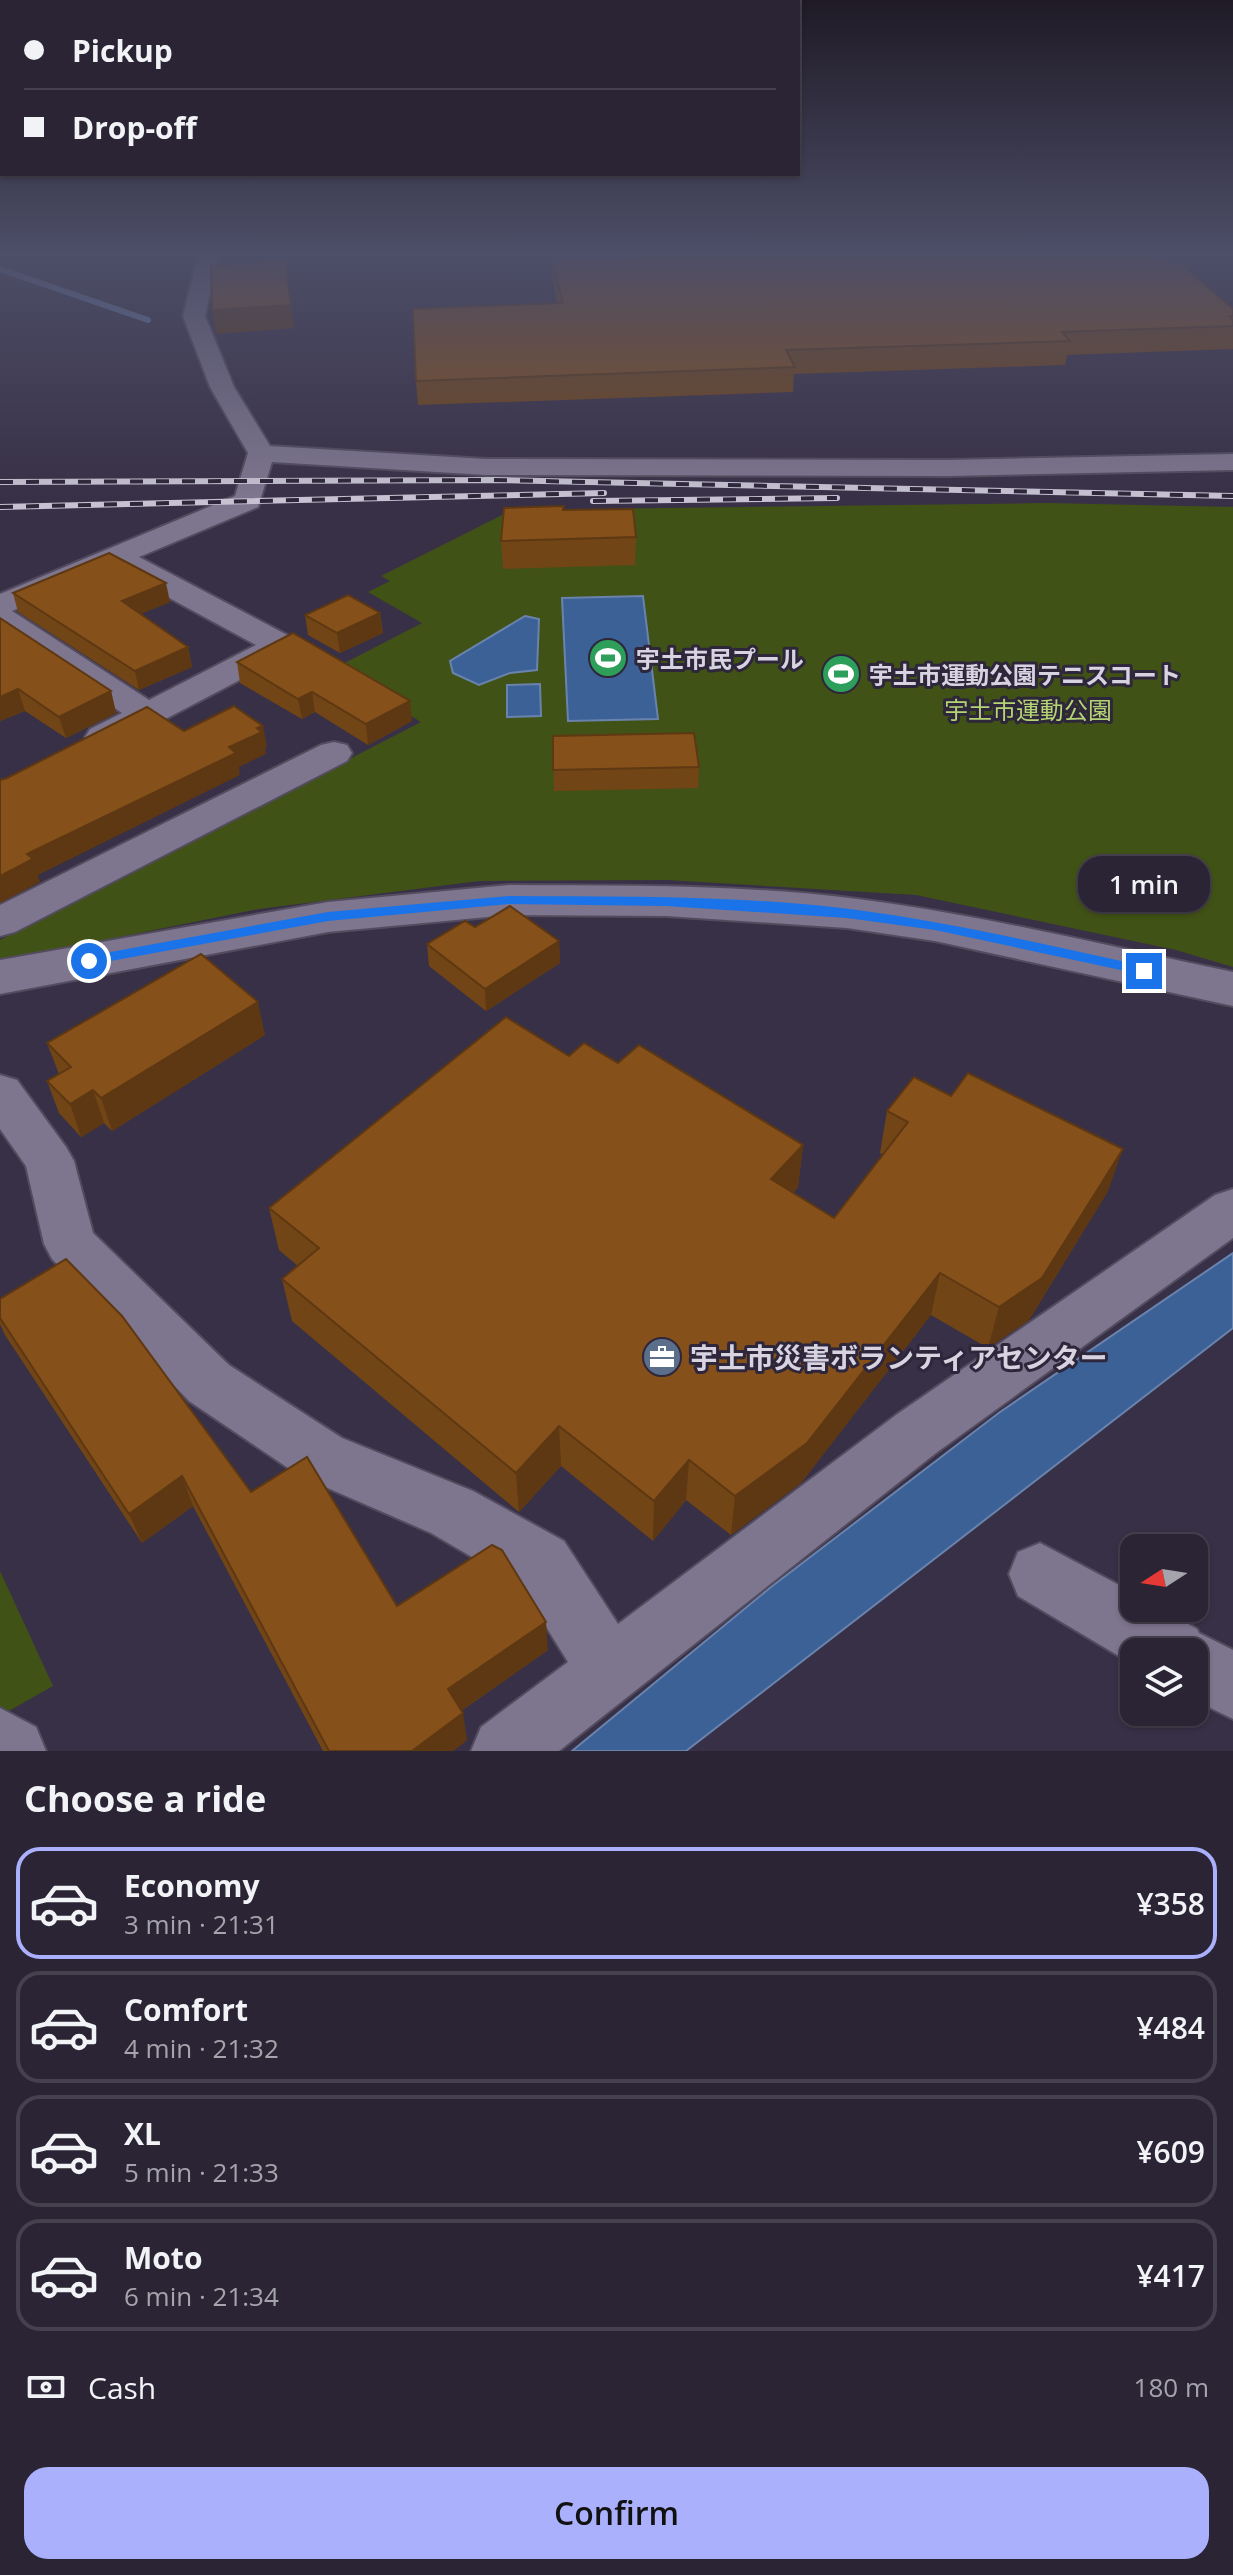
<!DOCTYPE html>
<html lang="en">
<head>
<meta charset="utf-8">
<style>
  :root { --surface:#2a2434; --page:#322c3c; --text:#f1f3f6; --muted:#a5a4ac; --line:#46414f; --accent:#aab0fc }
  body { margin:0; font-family:"Open Sans","Noto Sans JP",sans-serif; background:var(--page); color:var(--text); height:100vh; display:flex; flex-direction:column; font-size:30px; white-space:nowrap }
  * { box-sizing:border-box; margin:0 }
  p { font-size:26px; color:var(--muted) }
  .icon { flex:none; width:44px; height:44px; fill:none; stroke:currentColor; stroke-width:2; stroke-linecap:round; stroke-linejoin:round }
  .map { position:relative; height:1751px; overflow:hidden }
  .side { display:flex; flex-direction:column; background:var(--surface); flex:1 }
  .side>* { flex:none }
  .hud { position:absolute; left:0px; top:0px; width:800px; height:176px; box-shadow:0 2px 6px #0004,0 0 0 2px var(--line); display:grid; align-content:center; height:176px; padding:0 24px; background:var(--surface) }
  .needle { width:52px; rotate:258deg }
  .buttons { position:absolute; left:1120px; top:1534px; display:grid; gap:16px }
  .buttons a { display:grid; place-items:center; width:88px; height:88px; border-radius:16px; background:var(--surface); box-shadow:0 2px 6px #0004,0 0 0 2px var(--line); font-size:40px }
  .end { position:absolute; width:36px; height:36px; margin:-18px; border:10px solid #1a73e8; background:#fff; box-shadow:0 0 0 4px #fff }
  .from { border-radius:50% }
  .bubble { position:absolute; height:56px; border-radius:24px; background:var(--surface); box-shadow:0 2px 6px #0004,0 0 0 2px var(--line); font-size:26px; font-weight:600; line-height:56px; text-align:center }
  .hud b { display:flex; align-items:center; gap:28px; height:76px; font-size:30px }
  .hud b+b { border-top:2px solid var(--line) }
  .hud i { width:20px; height:20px; background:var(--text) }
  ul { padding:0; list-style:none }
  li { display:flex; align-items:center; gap:24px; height:112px; margin:0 16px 12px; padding:0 8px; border:4px solid var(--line); border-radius:24px }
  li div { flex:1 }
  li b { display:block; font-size:30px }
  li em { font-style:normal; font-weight:600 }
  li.current { border-color:var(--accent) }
  li>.icon { width:72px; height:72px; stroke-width:1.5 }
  h2 { padding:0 24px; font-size:36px; line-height:96px }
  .pay { display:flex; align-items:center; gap:20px; height:88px; padding:0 24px; font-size:30px }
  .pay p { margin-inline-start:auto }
  .button { display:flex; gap:16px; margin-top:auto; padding:16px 24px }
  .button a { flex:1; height:92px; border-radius:24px; background:var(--accent); color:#111; font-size:32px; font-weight:600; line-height:92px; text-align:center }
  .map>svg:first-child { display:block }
</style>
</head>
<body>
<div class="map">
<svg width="1233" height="1751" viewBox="0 0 1233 1751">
  <rect width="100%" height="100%" fill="#383046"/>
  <g fill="#415216">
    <path d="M 1048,503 L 1233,507 L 1233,967 L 1176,950 L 916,895 L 668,880 L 479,881 L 259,909 L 0,961 L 0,940 L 421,722 L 333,669 L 422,623 L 368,592 L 390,581 L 381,576 L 512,510 Z"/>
    <path d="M 0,1571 L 53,1686 L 0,1716 Z"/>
  </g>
  <g fill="#3c6197" stroke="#6a83ad" stroke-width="2">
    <path d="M 643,596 L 658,719 L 568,721 L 562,598 Z"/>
    <path d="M 525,616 L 539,619 L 537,670 L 510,673 L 479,685 L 453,673 L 450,661 Z"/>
    <path d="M 540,684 L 541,716 L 507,717 L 507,685 Z"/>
    <path d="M 1233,1253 L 1233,1328 L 686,1751 L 572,1751 L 771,1587 L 1000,1412 Z"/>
  </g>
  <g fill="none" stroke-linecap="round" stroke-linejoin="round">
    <path stroke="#6a83ad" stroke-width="6" d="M 0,269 L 148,320"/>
    <g stroke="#534c5f" stroke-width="4">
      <g id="street">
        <path d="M 199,252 L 219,252 L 205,316 L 234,387 L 270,446 L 486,459 L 948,460 L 1233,454 L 1233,470 L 948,476 L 486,475 L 272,462 L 258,507 L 139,557 L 293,638 L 297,645 L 293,652 L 116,745 L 103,748 L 90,745 L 85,737 L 90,729 L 122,713 L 0,631 L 0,594 L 235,496 L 248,453 L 210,387 L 183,316 ZM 114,568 L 256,645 L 149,700 L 12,611 Z"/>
        <path d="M 334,742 L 347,745 L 352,753 L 347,761 L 15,932 L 0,936 L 0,905 L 321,745 Z"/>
        <path d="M 0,1075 L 17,1080 L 66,1147 L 74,1161 L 93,1233 L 229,1365 L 342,1438 L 473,1491 L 564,1541 L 618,1624 L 896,1415 L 1215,1195 L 1233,1189 L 1233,1238 L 936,1453 L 559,1751 L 471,1751 L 481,1727 L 568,1662 L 520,1585 L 431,1533 L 300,1476 L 189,1401 L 52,1259 L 44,1244 L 26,1166 L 0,1129 Z"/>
        <path d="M 1040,1543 L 1134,1593 L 1134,1608 L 1160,1608 L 1197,1629 L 1199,1633 L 1233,1650 L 1233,1719 L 1194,1700 L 1194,1652 L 1134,1652 L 1134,1665 L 1018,1596 L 1009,1574 L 1018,1552 Z"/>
        <path d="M 0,1708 L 36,1727 L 46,1751 L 0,1751 Z"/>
      </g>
    </g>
    <g stroke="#534c5f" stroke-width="4">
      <path id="secondary" d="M 509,885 C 622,886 737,884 850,898 C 979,914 1106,946 1233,972 L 1233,1006 L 935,941 L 847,928 L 666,916 L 509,915 L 328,932 L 0,994 L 0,960 L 328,902 Z"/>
    </g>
    <use href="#street" fill="#7e758e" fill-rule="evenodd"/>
    <use href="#secondary" fill="#7e758e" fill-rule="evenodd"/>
    <g stroke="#c6c2d1" stroke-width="6">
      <g id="rail">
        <path d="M 0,482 L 495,480 L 1233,496"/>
        <path d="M 593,501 L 837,498"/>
        <path d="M 0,507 L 604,493"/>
      </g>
    </g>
    <use href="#rail" stroke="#2e263b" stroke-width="4" stroke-dasharray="13" stroke-linecap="butt"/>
  </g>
  <g fill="#724516">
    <path d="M 552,262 L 1169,264 L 1233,309 L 1233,349 L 1067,355 L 1065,365 L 794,374 L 793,392 L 418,405 L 416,381 L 557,303 L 553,284 Z"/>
    <path d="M 564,510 L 636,537 L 635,565 L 503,569 L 501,541 Z"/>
    <path d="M 13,593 L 170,602 L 140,614 L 188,647 L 192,667 L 139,690 L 18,612 Z"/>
    <path d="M 380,613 L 383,633 L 340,653 L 308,635 L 305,615 Z"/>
    <path d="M 0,618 L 111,691 L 116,713 L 66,738 L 25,711 L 0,721 Z"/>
    <path d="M 237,662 L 412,721 L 368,745 L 315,712 L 302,719 L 240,683 Z"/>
    <path d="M 553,736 L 699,767 L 698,788 L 554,791 Z"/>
    <path d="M 475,927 L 559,941 L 560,963 L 486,1011 L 429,966 L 427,944 Z"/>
    <path d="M 265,1035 L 112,1131 L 104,1123 L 81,1137 L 59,1113 L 47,1081 L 59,1074 L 47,1043 Z"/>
    <path d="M 569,1056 L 618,1063 L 803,1145 L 798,1187 L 793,1193 L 834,1218 L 883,1155 L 880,1153 L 887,1111 L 1108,1191 L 1029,1320 L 988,1348 L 931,1315 L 801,1483 L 731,1535 L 686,1500 L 653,1541 L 561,1466 L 519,1512 L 292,1321 L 282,1279 L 298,1266 L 279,1250 L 269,1208 Z"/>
    <path d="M 0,1299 L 397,1606 L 548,1650 L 461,1711 L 467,1740 L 453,1751 L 323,1751 L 193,1506 L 142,1543 L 5,1335 L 0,1324 Z"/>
  </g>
  <g fill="#5d3812">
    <path d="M 285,261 L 294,328 L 216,334 L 212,310 Z"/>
    <path d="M 166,583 L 170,602 L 126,620 L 122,601 Z"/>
    <path d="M 380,613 L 383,633 L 340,653 L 337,633 Z"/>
    <path d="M 188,647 L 192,667 L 139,690 L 135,671 Z"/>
    <path d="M 18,689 L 25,711 L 0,721 L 0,697 Z"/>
    <path d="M 111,691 L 116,713 L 66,738 L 59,717 Z"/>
    <path d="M 312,692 L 315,712 L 302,719 L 298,699 Z"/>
    <path d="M 410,701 L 412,721 L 368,745 L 366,724 Z"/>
    <path d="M 263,726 L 267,747 L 265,748 L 266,754 L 239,767 L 240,775 L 38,875 L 40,882 L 0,903 L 0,876 L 27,854 L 229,747 Z"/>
    <path d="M 559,941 L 560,963 L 486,1011 L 485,989 Z"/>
    <path d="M 258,1002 L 265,1035 L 112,1131 L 101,1098 Z"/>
    <path d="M 93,1090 L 104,1123 L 81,1137 L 70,1104 Z"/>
    <path d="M 803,1145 L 798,1187 L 767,1221 L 771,1179 Z"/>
    <path d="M 1123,1149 L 1108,1191 L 1029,1320 L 988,1348 L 999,1307 Z"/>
    <path d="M 940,1273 L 931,1315 L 801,1483 L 731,1535 L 735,1496 Z"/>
    <path d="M 559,1426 L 561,1466 L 519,1512 L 516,1473 Z"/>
    <path d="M 689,1460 L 686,1500 L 653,1541 L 654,1501 Z"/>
    <path d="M 182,1476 L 193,1506 L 142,1543 L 129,1514 Z"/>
    <path d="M 546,1622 L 548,1650 L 453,1716 L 448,1689 Z"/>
    <path d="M 463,1713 L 467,1740 L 453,1751 L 412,1751 Z"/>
  </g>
  <g fill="#85501a" stroke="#5d3812" stroke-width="2">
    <path d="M 634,252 L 1156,252 L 1169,264 L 1181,264 L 1233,309 L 1233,316 L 1229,316 L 1233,320 L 1233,326 L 1062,332 L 1070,341 L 786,350 L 795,367 L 416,381 L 413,309 L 563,303 L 552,262 L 632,259 Z"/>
    <path d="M 285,261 L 291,305 L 212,310 L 211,266 Z"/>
    <path d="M 564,506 L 563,510 L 633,509 L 636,537 L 501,541 L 504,508 Z"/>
    <path d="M 109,553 L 166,583 L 122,601 L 188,647 L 135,671 L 13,593 Z"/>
    <path d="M 348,595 L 380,613 L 337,633 L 305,615 Z"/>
    <path d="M 0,618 L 111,691 L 59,717 L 18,689 L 0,697 Z"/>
    <path d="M 293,633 L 410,701 L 366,724 L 312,692 L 298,699 L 237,662 Z"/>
    <path d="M 234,706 L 263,726 L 257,728 L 262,732 L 229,747 L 236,753 L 27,854 L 33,859 L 0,876 L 0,780 L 7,778 L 147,707 L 184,731 Z"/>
    <path d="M 694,733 L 699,767 L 553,770 L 553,736 Z"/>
    <path d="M 510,906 L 559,941 L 485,989 L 427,944 L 465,921 L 475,927 Z"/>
    <path d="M 201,954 L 258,1002 L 101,1098 L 93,1090 L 70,1104 L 47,1081 L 71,1067 L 47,1043 Z"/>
    <path d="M 506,1017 L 569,1056 L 584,1043 L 618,1063 L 639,1045 L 803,1145 L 771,1179 L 834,1218 L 908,1122 L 887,1111 L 914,1077 L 951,1096 L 968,1073 L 1123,1149 L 1042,1278 L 999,1307 L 940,1273 L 807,1443 L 735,1496 L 689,1460 L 654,1501 L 559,1426 L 516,1473 L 282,1279 L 319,1248 L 269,1208 Z"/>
    <path d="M 66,1259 L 122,1316 L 251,1492 L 307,1457 L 397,1606 L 492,1545 L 502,1550 L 546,1622 L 448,1689 L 463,1713 L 412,1751 L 329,1751 L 182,1476 L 129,1514 L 0,1318 L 0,1299 Z"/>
  </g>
  <linearGradient id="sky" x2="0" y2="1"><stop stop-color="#1f1a26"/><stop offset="0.51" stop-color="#4d4e68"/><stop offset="1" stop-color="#4d4e68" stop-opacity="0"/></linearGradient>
  <rect width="1233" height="497" fill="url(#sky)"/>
  <path fill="#1a73e8" d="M 509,896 C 622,897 737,895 850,909 C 950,922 1047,945 1144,966 L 1151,971 L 1144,975 L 935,930 L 847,918 L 666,906 L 509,904 L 328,921 L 89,965 L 82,961 L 89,956 L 328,912 Z"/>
  <defs>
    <g id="stadium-disc" transform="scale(2)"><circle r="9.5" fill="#2e9e5b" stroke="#2e263b"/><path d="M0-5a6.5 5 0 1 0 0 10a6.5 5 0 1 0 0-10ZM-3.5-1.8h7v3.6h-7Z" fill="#fff"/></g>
    <g id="office-disc" transform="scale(2)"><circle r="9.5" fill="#5c6f8a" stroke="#2e263b"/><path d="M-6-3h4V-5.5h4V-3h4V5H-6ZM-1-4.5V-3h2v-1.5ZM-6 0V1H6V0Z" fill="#fff"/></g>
  </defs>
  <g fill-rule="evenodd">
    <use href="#stadium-disc" x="608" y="658"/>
    <use href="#stadium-disc" x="841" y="674"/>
    <use href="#office-disc" x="662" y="1357"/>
  </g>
  <g text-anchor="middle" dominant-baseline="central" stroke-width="6" stroke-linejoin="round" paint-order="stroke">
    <g font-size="24" font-weight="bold" fill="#d7d3e1" stroke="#2e263b" text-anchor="start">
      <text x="636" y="658">宇土市民プール</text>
      <text x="869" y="674">宇土市運動公園テニスコート</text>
    </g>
    <g font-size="24" fill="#b4d373" stroke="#2e263b">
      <text x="1028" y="709">宇土市運動公園</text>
    </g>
    <g font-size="28" font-weight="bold" fill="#d7d3e1" stroke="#2e263b" text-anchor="start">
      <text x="690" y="1357">宇土市災害ボランティアセンター</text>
    </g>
  </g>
</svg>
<div class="buttons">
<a><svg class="needle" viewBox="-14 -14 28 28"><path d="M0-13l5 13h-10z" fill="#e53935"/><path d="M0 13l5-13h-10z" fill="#a5a4ac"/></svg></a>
<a><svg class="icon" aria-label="layers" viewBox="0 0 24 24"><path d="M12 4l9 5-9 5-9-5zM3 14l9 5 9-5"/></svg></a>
</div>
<i class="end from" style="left:89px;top:961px"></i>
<i class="end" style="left:1144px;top:971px"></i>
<div class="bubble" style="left:1078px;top:856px;width:132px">1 min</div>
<div class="hud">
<b><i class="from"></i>Pickup</b>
<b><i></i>Drop-off</b>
</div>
</div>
<section class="side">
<h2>Choose a ride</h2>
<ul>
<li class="current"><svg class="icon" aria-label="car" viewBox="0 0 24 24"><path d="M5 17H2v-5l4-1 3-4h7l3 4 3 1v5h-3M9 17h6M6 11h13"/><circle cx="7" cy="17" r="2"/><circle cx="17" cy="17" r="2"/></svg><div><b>Economy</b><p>3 min · 21:31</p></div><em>¥358</em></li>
<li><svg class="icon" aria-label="car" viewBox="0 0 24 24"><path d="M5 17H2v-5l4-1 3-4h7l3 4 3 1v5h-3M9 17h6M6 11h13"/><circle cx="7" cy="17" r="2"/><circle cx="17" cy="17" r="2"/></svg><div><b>Comfort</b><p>4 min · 21:32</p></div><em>¥484</em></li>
<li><svg class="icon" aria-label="car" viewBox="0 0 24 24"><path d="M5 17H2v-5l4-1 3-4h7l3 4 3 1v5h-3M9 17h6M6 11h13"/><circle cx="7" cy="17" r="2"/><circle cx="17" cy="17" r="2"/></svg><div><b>XL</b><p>5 min · 21:33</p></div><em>¥609</em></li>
<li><svg class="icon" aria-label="car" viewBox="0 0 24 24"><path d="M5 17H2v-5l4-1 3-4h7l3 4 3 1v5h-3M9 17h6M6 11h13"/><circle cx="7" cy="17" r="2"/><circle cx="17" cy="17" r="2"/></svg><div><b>Moto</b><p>6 min · 21:34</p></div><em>¥417</em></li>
</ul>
<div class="pay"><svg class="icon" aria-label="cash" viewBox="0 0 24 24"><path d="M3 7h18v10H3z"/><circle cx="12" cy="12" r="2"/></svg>Cash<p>180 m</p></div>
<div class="button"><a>Confirm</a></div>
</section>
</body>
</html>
